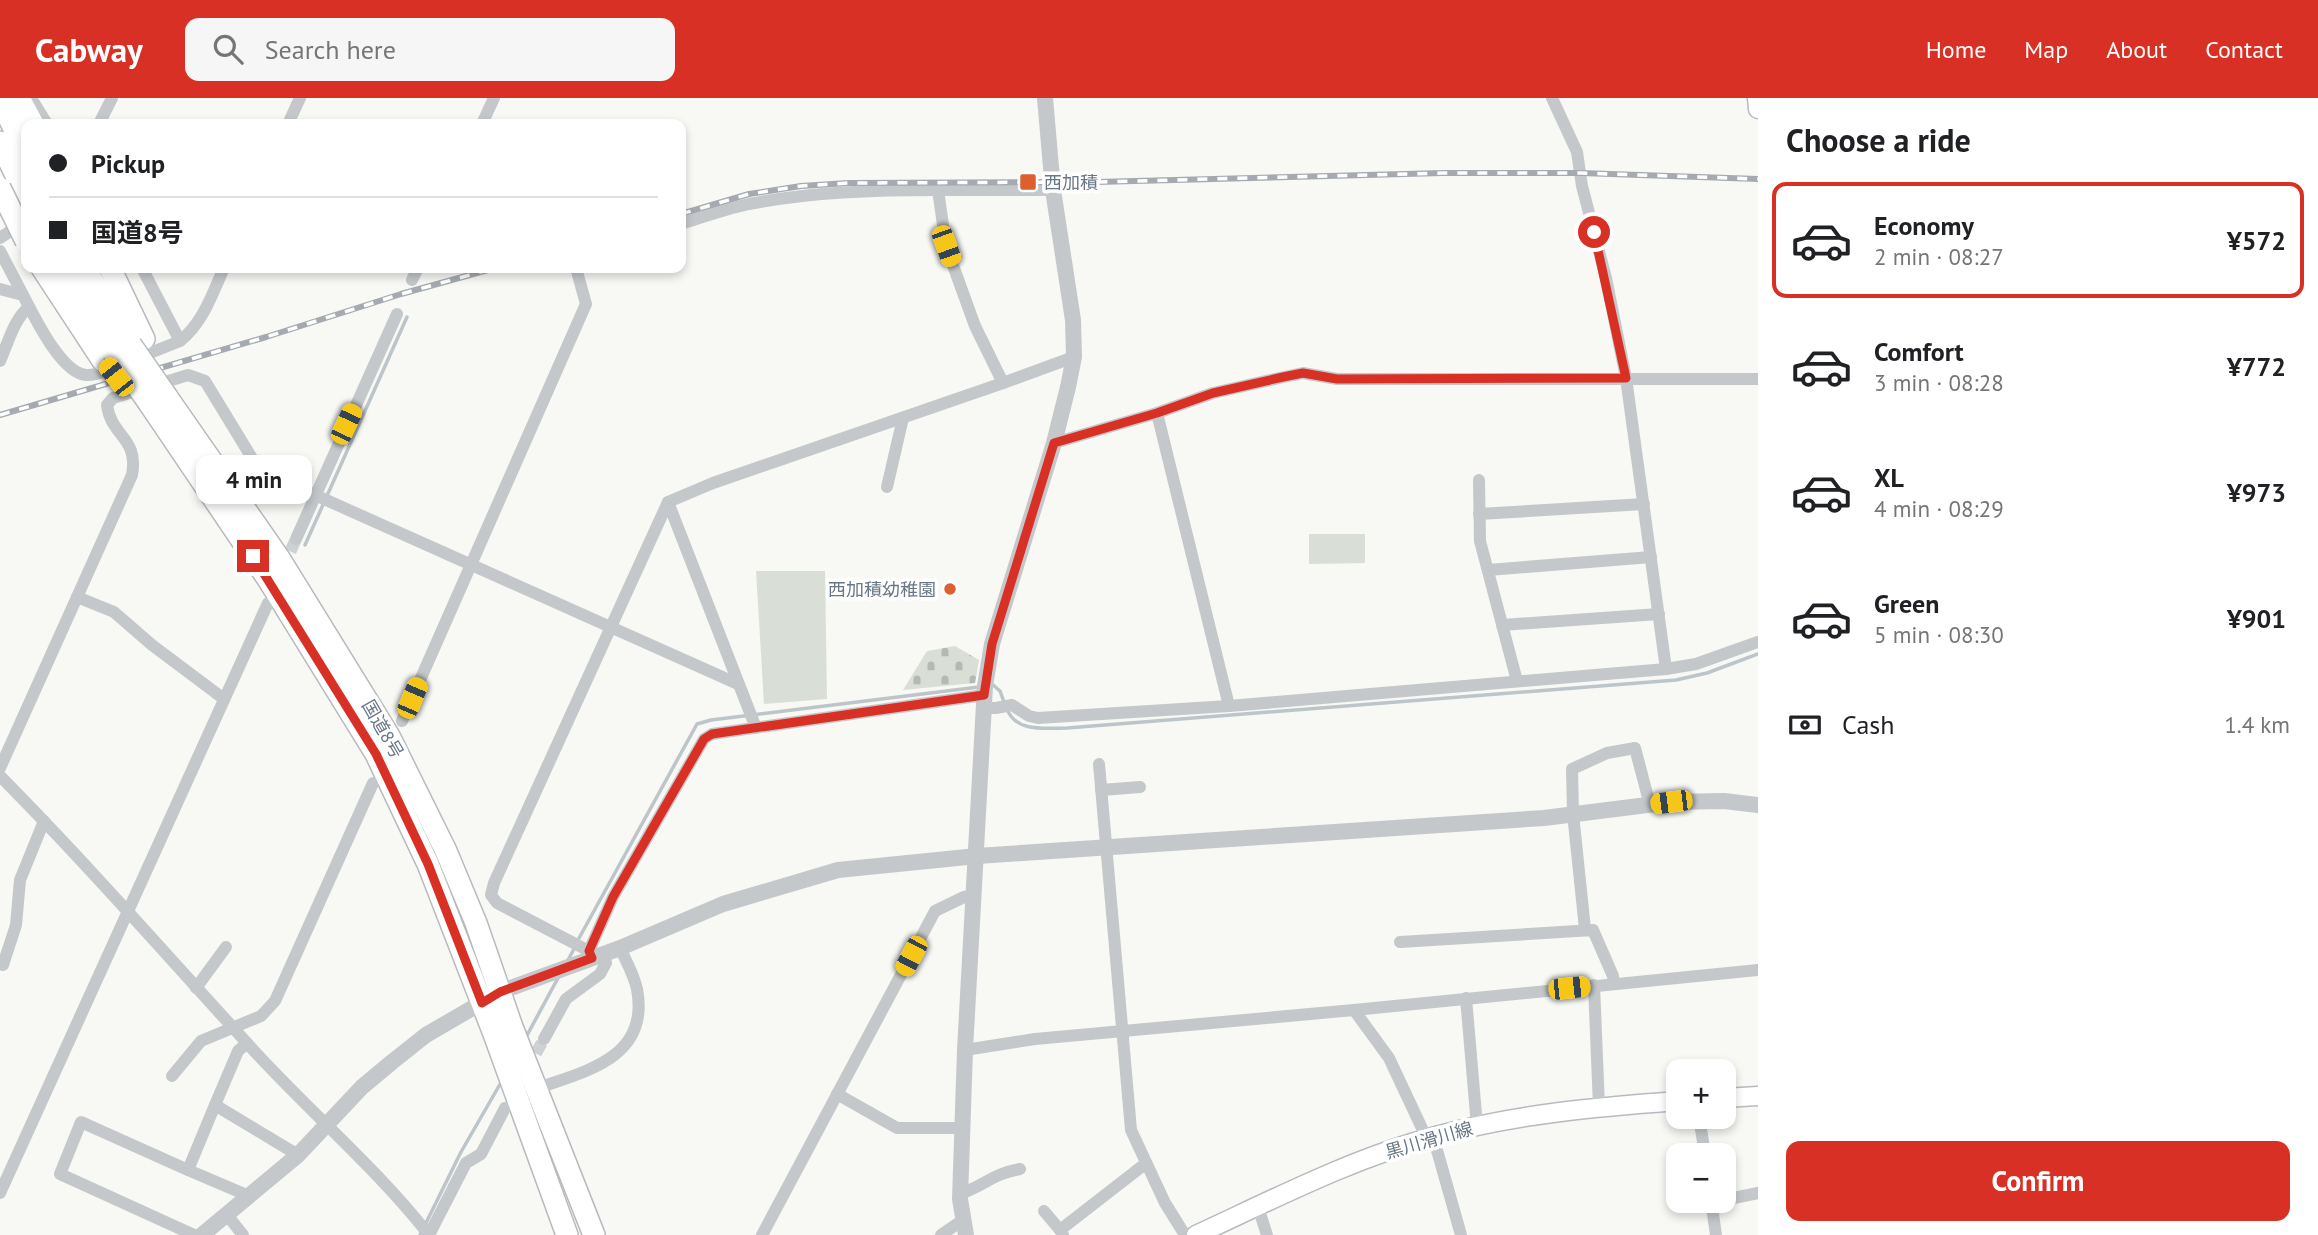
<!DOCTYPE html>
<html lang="en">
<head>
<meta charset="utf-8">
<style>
  :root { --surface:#fff; --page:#f6f6f6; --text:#202124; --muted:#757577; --line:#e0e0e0; --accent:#d93025 }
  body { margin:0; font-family:"PT Sans","Noto Sans JP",sans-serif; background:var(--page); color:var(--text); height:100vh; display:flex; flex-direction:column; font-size:26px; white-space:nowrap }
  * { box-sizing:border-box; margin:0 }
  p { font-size:23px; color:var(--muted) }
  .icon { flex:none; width:38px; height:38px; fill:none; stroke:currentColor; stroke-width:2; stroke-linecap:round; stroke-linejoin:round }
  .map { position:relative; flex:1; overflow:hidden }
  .panel { display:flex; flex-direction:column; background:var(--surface); width:560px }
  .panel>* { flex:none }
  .banner { position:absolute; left:21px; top:21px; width:665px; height:154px; border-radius:14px; box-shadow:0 4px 10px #0003; display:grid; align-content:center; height:154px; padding:0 28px; background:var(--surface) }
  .buttons { position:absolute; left:1666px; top:961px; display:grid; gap:14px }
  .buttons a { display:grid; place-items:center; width:70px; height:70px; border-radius:14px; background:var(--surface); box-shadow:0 4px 10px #0003; font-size:35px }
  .end { position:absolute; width:32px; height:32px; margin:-16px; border:9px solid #d93025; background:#fff; box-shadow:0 0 0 4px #fff }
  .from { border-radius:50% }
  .bubble { position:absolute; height:49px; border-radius:14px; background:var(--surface); box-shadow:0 4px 10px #0003; font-size:23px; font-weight:700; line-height:49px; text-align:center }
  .car { position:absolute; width:21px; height:42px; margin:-21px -10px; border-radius:9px; box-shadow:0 0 5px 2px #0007; background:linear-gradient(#f5c518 24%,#345 0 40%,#f5c518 0 76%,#345 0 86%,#f5c518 0) }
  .banner b { display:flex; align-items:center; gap:24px; height:66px; font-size:26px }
  .banner b+b { border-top:2px solid var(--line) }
  .banner i { width:18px; height:18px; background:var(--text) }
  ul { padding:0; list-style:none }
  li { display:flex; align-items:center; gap:21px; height:116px; margin:0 14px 10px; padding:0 14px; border:4px solid transparent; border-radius:14px }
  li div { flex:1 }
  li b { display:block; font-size:26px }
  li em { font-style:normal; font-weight:700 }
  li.current { border-color:var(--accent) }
  li>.icon { width:63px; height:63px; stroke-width:1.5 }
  h2 { padding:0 28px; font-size:32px; line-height:84px }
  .pay { display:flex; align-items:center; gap:18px; height:77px; padding:0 28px; font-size:26px }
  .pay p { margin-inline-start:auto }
  .cta { display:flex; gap:14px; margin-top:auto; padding:14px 28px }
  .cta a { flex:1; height:80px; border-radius:14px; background:var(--accent); color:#fff; font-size:28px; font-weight:700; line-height:80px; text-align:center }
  header { display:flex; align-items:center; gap:42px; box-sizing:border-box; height:98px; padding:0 35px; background:var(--accent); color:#fff }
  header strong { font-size:33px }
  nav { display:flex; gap:38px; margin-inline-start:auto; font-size:24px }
  .search { width:490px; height:63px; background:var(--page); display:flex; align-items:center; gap:18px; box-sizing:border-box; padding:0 24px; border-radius:14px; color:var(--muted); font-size:26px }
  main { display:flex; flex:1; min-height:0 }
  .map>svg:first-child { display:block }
</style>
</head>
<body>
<header>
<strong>Cabway</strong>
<div class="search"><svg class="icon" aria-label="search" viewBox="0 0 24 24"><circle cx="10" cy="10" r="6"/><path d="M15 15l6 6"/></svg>Search here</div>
<nav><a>Home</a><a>Map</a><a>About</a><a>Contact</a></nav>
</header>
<main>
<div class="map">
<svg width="1758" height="1137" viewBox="0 0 1758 1137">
  <defs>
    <pattern id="cemetery-stones" width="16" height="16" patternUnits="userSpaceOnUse" patternTransform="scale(1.75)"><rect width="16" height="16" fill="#d9dfd6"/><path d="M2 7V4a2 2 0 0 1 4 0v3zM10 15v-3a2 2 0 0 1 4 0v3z" fill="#b4bab3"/></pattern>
  </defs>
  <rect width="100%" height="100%" fill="#f8f8f5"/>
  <path fill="url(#cemetery-stones)" d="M 955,548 L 979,562 L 975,585 L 903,592 L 927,553 Z"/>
  <g fill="#d9dfd6">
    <path d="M 1309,436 L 1365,436 L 1365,465 L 1309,466 Z"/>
    <path d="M 756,473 L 825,473 L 827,601 L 764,606 Z"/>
  </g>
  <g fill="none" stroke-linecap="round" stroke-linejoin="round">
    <g stroke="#bcc5ca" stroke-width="3.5">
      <path d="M 305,447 L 407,219"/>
      <path d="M 990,587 L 993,587 L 1000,593 L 1004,604"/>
      <path d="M 1007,611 C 1016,635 1046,630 1067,630 L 1676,582 L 1707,575 L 1758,556"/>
      <path d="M 578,842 L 697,626 L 711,622 L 979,589"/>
      <path d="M 567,864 L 575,849"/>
      <path d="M 525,941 L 558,880"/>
      <path d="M 420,1137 L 461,1054 L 503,981"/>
    </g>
    <g stroke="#cdd1d3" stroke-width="12" stroke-dasharray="12 6" stroke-linecap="butt">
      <path d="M 283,470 L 296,441"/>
      <path d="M 527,971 L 544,941"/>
    </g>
    <g stroke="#b6bbbf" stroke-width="21">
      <g id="secondary">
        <path d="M 1757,0 L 1758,11"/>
        <path d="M 1724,1000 L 1758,998"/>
        <path d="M 1196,1137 C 1274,1101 1353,1060 1436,1038 C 1516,1016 1596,1009 1678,1003"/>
      </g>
    </g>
    <g stroke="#b7babd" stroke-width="24">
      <g id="trunk">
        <path d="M 19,0 L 33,26"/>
        <path d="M 0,1 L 26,56"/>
        <path d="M 0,44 L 26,98"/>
        <path d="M 42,170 L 103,263"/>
        <path d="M 64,170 L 113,254"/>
        <path d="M 85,170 L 131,247"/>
        <path d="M 110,170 L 144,241"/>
        <path d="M 167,299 L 279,460 L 389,638 L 446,753 L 476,825 L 512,929 L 594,1137"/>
        <path d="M 149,305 L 268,481 L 376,656 L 428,766 L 494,936 L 567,1137"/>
      </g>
    </g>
    <g stroke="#c4c8cb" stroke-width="12">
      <path d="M 31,0 L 47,26"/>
      <path d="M 1552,0 L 1577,54 L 1582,88 L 1606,180 L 1626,280 L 1666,571"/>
      <path d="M 99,26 L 112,0"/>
      <path d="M 288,26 L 300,0"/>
      <path d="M 482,26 L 494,0"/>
      <path d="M 681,126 C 703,119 726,111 749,106 C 811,94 875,92 938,92"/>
      <path d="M 0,140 L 23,125"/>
      <path d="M 0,153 L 23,197"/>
      <path d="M 142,170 L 180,243 C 203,225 212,196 224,170"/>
      <path d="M 412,182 L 418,170"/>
      <path d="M 0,191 L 23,197 C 34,218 61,275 86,277 C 97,278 108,271 118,268"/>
      <path d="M 135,261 L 180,243"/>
      <path d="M 0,263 C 8,245 14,221 29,209"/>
      <path d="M 1003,285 L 975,228 L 946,148 L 938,92 L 1053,92"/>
      <path d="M 1157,315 L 1229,608"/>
      <path d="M 1054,345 L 1157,315 L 1213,295 L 1284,279 L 1303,275 L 1337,281 L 1758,281"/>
      <path d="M 1479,382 L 1480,443 L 1517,583"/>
      <path d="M 887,389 L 903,320"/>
      <path d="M 668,404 L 756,630"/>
      <path d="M 1479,416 L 1644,406"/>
      <path d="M 296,441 L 397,216"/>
      <path d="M 1488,472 L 1651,459"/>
      <path d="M 77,499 L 114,514 L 152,547 L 224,601"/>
      <path d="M 1502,527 L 1659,516"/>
      <path d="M 984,610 L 996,610 L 1012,607 L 1029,618 L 1038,620 L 1229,608 L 1666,571 L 1696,566 L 1758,544"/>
      <path d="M 402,623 L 586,206 L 576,170"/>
      <path d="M 1099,666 L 1131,1032 L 1165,1105 L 1185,1137"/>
      <path d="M 0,670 L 132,377 C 139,339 111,339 107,307 L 113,300 L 188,277 L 205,283 L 258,370 L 315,397 L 738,586"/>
      <path d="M 0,678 C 85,764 165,855 246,944 C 305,1010 374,1067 429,1137"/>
      <path d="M 1101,692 L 1140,689"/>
      <path d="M 1585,831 L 1573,716 L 1572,671 L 1607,655 L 1635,650 L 1650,707"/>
      <path d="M 1400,844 L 1593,832 L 1613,878 L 1614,885"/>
      <path d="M 589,853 L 497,805 L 491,797 L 494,785 L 668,404 L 713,385 L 1003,285 L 1074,259"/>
      <path d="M 591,859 L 589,853 L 613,799 L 704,641 L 712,636 L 984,597"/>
      <path d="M 0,866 L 3,867 L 16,827 L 20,782 L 44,723"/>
      <path d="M 1594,887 L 1599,1009"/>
      <path d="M 196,890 L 226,849"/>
      <path d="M 1466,900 L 1477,1028"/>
      <path d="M 1354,912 L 1389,960 L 1427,1041"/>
      <path d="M 544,941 L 566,901 L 600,876 L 606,865 L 604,856"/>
      <path d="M 247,945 L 238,953 L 215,1007 L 298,1057"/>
      <path d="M 965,952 L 1035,941 L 1354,912 L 1758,872"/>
      <path d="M 172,978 L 201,943 L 261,918 L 275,903 L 373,685"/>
      <path d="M 538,990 C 587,973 650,959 637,891 C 634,877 626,863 620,850"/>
      <path d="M 837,996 L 897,1030 L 962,1030"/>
      <path d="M 215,1007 L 188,1072 L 242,1095 L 248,1100"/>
      <path d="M 1699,1018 L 1705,1057"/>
      <path d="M 1433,1038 L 1461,1137"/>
      <path d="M 188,1072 L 81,1024 L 60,1076 L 194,1137"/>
      <path d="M 0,1095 L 268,505"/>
      <path d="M 960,1096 C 983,1088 995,1075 1020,1071"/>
      <path d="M 1711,1102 L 1716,1137"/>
      <path d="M 1724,1102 L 1758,1095"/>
      <path d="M 1258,1109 L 1267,1137"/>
      <path d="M 1044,1113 L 1060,1132"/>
      <path d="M 227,1117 L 243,1137"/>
      <path d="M 429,1137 L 466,1065 L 481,1056 L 505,1010"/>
      <path d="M 762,1137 L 935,813 L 964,799 L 975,797"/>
      <path d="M 941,1137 L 963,1122"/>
      <path d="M 1063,1137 L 1060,1132 L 1145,1066"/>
    </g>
    <g stroke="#c4c8cb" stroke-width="16">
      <path d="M 202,1137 L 298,1057 L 362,989 L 392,964 L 426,937 L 500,894 L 620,850 L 723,806 L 838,772 L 977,758 L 1544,720 L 1671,704 L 1724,703 L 1758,707"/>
      <path d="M 966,1137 L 960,1101 L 965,952 L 985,588 L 992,546 L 1054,345 L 1068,289 L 1074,259 L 1073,222 L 1053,92 L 1045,0"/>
    </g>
    <use href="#secondary" stroke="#fff" stroke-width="18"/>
    <use href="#trunk" stroke="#fff" stroke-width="21"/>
    <g stroke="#a5aab0" stroke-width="6">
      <g id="rail">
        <path d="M 681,116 L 749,96 L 801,88 L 848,85 L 1096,84 L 1443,75 L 1581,75 L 1758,81"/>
        <path d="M 0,317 L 266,239 L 401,196 L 495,170"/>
      </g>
    </g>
    <use href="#rail" stroke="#fff" stroke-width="3.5" stroke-dasharray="10" stroke-linecap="butt"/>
    <g stroke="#b7babd" stroke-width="24" stroke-linecap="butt">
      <g id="trunk-bridge">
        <path d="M 0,90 L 26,143"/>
        <path d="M 131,247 L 167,299"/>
        <path d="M 113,254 L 149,305"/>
      </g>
    </g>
    <use href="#trunk-bridge" stroke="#fff" stroke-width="21"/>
  </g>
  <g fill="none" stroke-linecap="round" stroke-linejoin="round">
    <path stroke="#d93025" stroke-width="9" d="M 253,458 L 376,656 L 428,766 L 482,905 L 500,894 L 592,860 L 589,853 L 613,799 L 704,641 L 712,636 L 984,597 L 992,546 L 1054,345 L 1157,315 L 1213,295 L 1283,279 L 1303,275 L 1337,281 L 1626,280 L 1594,134"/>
  </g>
  <g fill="#dd5f30" stroke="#fff" stroke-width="2.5">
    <rect x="1019" y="75" width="18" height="18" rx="3.5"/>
    <circle cx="950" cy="491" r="7"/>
  </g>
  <g text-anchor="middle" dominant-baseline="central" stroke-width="7" stroke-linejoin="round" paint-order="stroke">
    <g font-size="18" fill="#687785" stroke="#fff" text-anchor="start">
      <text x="1044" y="84">西加積</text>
      <text x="936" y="491" text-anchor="end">西加積幼稚園</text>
    </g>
    <g font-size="18" fill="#687785" stroke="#fff">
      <text transform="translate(383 631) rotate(60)">国道8号</text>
      <text transform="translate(1429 1042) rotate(-16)">黒川滑川線</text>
    </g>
  </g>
</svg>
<div class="buttons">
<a>+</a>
<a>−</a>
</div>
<i class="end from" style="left:1594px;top:134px"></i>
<i class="end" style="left:253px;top:458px"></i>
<div class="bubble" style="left:196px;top:357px;width:116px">4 min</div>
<i class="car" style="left:946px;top:148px;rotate:160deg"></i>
<i class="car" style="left:116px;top:279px;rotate:322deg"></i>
<i class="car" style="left:346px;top:326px;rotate:25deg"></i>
<i class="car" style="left:412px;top:600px;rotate:23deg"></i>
<i class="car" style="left:1671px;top:704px;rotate:263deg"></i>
<i class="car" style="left:911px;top:858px;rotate:208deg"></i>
<i class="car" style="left:1569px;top:890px;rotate:84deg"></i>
<div class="banner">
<b><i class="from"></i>Pickup</b>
<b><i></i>国道8号</b>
</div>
</div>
<section class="panel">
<h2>Choose a ride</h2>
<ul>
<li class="current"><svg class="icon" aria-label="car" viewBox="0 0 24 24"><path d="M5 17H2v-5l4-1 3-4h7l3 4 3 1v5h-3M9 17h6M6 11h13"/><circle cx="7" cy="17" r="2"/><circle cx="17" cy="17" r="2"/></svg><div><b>Economy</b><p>2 min · 08:27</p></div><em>¥572</em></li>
<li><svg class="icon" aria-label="car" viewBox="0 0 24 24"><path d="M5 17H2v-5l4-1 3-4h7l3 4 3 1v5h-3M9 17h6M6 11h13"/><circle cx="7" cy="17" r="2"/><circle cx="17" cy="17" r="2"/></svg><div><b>Comfort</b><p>3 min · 08:28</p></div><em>¥772</em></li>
<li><svg class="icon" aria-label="car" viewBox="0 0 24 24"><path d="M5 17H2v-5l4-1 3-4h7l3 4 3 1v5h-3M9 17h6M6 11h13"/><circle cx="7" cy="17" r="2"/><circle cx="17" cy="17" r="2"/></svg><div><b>XL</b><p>4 min · 08:29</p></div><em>¥973</em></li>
<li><svg class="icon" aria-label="car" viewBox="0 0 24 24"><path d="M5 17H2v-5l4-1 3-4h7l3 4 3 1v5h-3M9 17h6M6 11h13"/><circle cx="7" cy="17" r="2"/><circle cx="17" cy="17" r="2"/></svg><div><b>Green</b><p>5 min · 08:30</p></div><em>¥901</em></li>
</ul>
<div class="pay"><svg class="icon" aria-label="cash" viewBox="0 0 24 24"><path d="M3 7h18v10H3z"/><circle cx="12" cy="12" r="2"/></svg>Cash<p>1.4 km</p></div>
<div class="cta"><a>Confirm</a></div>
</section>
</main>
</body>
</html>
